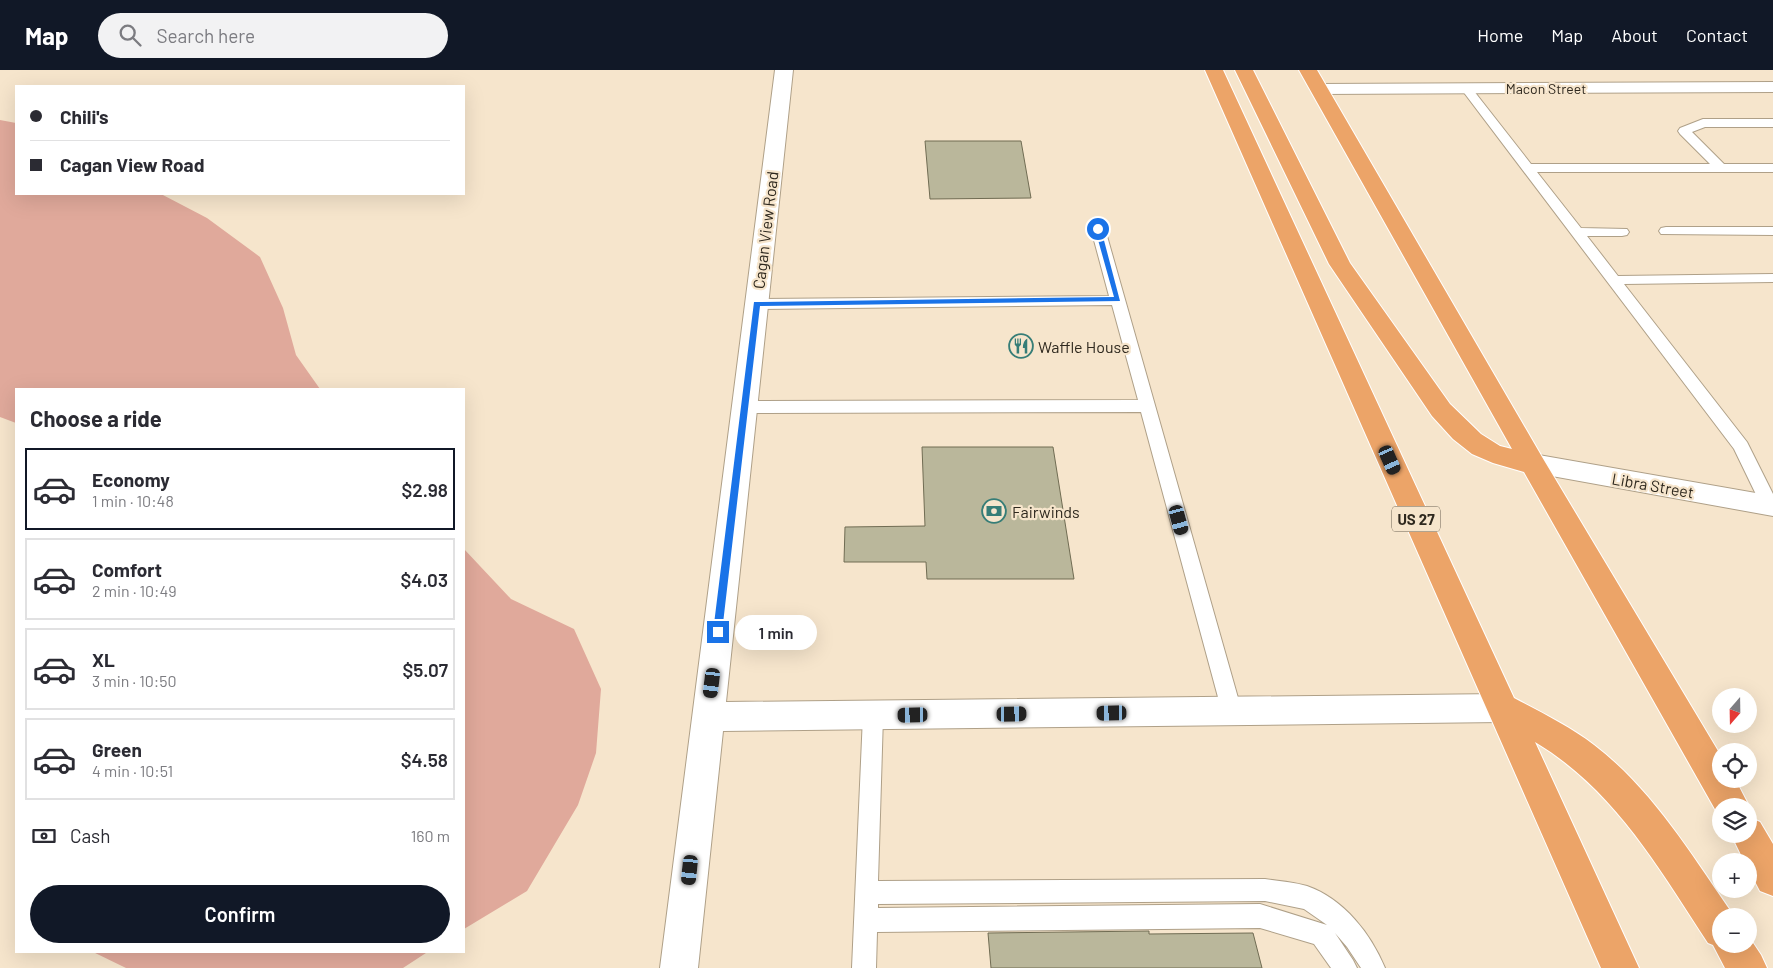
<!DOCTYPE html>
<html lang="en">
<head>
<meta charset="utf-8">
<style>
  :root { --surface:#fff; --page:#f2f2f3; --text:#2b2b33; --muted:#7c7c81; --line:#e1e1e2; --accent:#111827 }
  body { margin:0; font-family:Barlow,sans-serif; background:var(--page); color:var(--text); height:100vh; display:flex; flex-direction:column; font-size:19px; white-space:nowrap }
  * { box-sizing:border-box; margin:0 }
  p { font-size:16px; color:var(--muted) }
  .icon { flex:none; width:28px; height:28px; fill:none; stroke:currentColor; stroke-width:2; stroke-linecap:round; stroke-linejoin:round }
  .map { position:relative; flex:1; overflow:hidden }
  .drawer { position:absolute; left:15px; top:318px; width:450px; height:565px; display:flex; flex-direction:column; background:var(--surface); border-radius:0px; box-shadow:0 5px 20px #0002 }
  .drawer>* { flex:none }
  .hud { position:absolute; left:15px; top:15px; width:450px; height:110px; border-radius:0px; box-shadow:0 5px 20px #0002; display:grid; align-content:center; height:110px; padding:0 15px; background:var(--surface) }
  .needle { width:32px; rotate:200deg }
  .tools { position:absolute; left:1712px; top:618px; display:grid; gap:10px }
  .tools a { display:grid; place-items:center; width:45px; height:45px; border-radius:50%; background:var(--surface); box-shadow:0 5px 20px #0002; font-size:25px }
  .end { position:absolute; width:22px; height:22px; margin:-11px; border:6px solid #1a73e8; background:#fff; box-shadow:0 0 0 2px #fff }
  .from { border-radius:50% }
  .bubble { position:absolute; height:35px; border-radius:18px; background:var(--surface); box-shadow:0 5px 20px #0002; font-size:16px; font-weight:600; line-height:35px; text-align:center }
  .car { position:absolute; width:15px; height:30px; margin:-15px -8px; border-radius:6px; box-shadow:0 0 4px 1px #0007; background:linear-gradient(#222 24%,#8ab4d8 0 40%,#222 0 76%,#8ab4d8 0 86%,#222 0) }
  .hud b { display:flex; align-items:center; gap:18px; height:48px; font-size:19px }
  .hud b+b { border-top:1px solid var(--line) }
  .hud i { width:12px; height:12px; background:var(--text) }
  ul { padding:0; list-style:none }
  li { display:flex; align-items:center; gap:15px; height:82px; margin:0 10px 8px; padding:0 5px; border:2px solid var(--line); border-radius:0px }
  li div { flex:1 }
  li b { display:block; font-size:19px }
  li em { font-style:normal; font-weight:600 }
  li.active { border-color:var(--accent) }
  li>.icon { width:45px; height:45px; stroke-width:1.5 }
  h2 { padding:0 15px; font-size:22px; line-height:60px }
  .pay { display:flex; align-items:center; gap:12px; height:55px; padding:0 15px; font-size:19px }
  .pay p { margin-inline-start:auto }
  .cta { display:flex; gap:10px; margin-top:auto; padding:10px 15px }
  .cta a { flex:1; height:58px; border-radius:30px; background:var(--accent); color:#fff; font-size:20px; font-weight:600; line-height:58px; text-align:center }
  header { display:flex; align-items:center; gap:30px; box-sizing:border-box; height:70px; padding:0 25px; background:var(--accent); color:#fff }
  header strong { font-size:24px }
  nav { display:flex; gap:28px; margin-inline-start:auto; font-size:18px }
  .search { width:350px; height:45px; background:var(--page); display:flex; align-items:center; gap:12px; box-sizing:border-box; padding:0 18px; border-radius:28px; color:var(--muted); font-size:19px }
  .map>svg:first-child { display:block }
</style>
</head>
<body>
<header>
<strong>Map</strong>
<div class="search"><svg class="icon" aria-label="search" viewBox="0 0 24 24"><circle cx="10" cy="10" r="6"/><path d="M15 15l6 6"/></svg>Search here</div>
<nav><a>Home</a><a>Map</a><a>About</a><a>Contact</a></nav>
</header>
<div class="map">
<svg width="1773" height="898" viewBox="0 0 1773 898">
  <rect width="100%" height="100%" fill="#f6e5cc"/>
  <g fill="#e0a99b">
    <path d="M 0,50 L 16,53 L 16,124 L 161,124 L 207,148 L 260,187 L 283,238 L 296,285 L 320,319 L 16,319 L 16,353 L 0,347 Z"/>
    <path d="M 464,479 L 511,529 L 574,559 L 601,619 L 596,683 L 578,735 L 527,821 L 464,859 Z"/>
    <path d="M 91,881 L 429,881 L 403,898 L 126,898 Z"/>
  </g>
  <g fill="#bab79b" stroke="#706c53">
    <path d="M 925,71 L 1021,71 L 1031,128 L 930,129 Z"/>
    <path d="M 922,377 L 1053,377 L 1074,509 L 927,509 L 926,492 L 844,492 L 845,457 L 925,456 Z"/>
    <path d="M 1149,861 L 1149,864 L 1253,863 L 1262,898 L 991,898 L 988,863 Z"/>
  </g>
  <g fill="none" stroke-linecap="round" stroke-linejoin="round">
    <g stroke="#afa088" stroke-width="2">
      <g id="service">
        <path d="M 1466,15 L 1470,16 L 1531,94 L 1710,94 L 1680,64 L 1678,61 L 1680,58 L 1703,49 L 1773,49 L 1773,57 L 1705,57 L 1692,62 L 1724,94 L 1773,94 L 1773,102 L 1537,102 L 1581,158 L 1627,159 L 1629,162 L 1627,165 L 1622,166 L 1587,166 L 1618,206 L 1773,204 L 1773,212 L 1624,214 L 1747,372 L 1773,424 L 1773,442 L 1764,441 L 1734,379 L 1462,20 L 1460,18 Z"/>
        <path d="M 1098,155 L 1105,159 L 1242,642 L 1239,648 L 1232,651 L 1225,648 L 1222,642 L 1141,342 L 744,343 L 738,341 L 736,337 L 738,333 L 744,331 L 1138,330 L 1112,235 L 757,239 L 752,237 L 750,234 L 752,231 L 757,229 L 1109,226 L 1091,159 Z"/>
        <path d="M 1666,157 L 1773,157 L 1773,165 L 1661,164 L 1659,161 L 1661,158 Z"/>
        <path d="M 873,637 L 880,639 L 883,646 L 878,811 L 1265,809 C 1279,811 1294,812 1307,816 C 1344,829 1371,864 1385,898 L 1361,898 L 1347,877 L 1335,863 L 1353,890 L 1357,898 L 1331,898 L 1314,874 L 1260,858 L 877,862 L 876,898 L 852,898 L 863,646 L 866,639 ZM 1265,831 L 1304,839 L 1327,855 L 1260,834 L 878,838 L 878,834 Z"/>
      </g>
    </g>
    <g stroke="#afa088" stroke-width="2">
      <g id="minor">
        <path d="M 775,0 L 793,0 L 726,632 L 1502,624 L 1513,628 L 1518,638 L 1513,648 L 1502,652 L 723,661 L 698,898 L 660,898 Z"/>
        <path d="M 1773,12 L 1773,22 L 1319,24 L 1313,23 L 1310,19 L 1313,15 L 1319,14 Z"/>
        <path d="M 1533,384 L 1773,426 L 1773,446 L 1524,401 L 1520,394 L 1524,387 Z"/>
      </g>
    </g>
    <g stroke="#fff" stroke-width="2">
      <g id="trunk">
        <path d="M 1205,0 L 1223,0 L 1514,628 C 1542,643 1569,656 1594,675 C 1653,720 1692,786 1734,846 L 1721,846 L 1721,874 L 1749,874 L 1749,867 L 1761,885 L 1767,898 L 1725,898 L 1713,875 L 1708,873 C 1659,798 1614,719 1535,672 L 1639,898 L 1601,898 Z"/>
        <path d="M 1235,0 L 1253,0 L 1350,193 L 1450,334 L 1481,364 L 1500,376 L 1512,379 L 1299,0 L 1317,0 L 1542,387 L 1721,686 L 1721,709 L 1735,709 L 1749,736 L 1749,737 L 1721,736 L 1720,748 L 1524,402 L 1493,393 L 1472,384 L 1453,369 L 1432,346 L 1329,194 Z"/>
        <path d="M 1749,747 L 1760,752 L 1773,774 L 1773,826 L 1760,821 L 1749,800 L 1749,791 L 1744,791 L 1731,764 L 1749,764 Z"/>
      </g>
    </g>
    <use href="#service" fill="#fff" fill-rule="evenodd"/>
    <use href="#minor" fill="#fff" fill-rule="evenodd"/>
    <use href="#trunk" fill="#eca468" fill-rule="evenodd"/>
  </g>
  <path fill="#1a73e8" d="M 1098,157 L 1101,159 L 1120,231 L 760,236 L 722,562 L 718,565 L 715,564 L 713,562 L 754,232 L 1114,227 L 1095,159 Z"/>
  <defs>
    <g id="restaurant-ring" transform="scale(1.25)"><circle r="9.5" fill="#f6e5cc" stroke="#367d77" stroke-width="1.5"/><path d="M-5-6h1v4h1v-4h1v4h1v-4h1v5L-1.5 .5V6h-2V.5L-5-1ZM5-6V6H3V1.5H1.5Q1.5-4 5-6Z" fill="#367d77"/></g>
    <g id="bank-ring" transform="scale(1.25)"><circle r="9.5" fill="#f6e5cc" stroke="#367d77" stroke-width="1.5"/><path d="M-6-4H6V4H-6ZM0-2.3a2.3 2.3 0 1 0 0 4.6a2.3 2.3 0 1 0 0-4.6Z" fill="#367d77"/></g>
  </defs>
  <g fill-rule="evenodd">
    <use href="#restaurant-ring" x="1021" y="276"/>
    <use href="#bank-ring" x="994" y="441"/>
  </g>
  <g text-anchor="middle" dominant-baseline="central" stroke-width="4.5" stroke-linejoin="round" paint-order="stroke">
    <g font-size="14" fill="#2e281e" stroke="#f6e5cc">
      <text x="1546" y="18">Macon Street</text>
    </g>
    <rect fill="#f6e5cc" stroke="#6a6152" stroke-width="1" x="1392" y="436.5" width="48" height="25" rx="4"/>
    <g font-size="15" font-weight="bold" fill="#2e281e">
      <text x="1416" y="449">US 27</text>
    </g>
    <g font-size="16" fill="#2e281e" stroke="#f6e5cc">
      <text transform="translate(765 160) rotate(-83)">Cagan View Road</text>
      <text transform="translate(1653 415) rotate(10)">Libra Street</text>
    </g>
    <g font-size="16" fill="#2e281e" stroke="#f6e5cc" text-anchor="start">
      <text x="1038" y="276">Waffle House</text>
      <text x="1012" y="441">Fairwinds</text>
    </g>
  </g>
</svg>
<div class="tools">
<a><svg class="needle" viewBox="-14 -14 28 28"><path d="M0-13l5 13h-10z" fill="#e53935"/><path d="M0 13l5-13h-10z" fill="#7c7c81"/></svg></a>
<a><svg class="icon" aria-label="locate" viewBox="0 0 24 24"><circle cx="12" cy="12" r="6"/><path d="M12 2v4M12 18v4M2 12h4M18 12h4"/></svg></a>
<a><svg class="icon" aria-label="layers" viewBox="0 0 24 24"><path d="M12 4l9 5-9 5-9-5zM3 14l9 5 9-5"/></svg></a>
<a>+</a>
<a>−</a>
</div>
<i class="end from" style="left:1098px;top:159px"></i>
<i class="end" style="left:718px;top:562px"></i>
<div class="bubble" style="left:735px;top:545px;width:82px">1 min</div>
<i class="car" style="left:1390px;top:390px;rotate:156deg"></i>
<i class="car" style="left:1179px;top:450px;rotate:165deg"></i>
<i class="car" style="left:712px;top:613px;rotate:187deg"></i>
<i class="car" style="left:1112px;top:643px;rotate:269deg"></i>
<i class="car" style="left:1012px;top:644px;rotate:89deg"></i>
<i class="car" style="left:913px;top:645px;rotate:269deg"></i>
<i class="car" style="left:690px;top:800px;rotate:186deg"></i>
<div class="hud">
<b><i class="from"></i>Chili's</b>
<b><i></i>Cagan View Road</b>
</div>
<section class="drawer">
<h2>Choose a ride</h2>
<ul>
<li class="active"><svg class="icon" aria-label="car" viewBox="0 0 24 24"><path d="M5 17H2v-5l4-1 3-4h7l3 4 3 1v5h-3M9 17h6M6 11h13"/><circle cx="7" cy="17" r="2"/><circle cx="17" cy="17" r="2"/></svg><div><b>Economy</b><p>1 min · 10:48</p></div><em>$2.98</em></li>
<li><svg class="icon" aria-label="car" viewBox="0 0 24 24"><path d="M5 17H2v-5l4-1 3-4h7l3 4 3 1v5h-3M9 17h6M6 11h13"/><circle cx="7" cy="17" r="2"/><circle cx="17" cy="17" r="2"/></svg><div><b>Comfort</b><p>2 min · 10:49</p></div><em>$4.03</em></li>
<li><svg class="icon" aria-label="car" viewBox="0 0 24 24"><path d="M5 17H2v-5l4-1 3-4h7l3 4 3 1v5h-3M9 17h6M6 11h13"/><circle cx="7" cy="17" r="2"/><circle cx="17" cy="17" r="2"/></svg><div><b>XL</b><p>3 min · 10:50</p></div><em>$5.07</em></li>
<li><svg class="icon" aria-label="car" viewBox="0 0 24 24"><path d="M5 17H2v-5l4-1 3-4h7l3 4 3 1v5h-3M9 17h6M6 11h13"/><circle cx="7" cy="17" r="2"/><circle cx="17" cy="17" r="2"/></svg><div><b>Green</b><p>4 min · 10:51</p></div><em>$4.58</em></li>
</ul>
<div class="pay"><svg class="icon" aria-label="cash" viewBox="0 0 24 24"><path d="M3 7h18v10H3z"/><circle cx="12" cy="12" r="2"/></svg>Cash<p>160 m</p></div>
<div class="cta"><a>Confirm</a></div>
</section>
</div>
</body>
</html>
